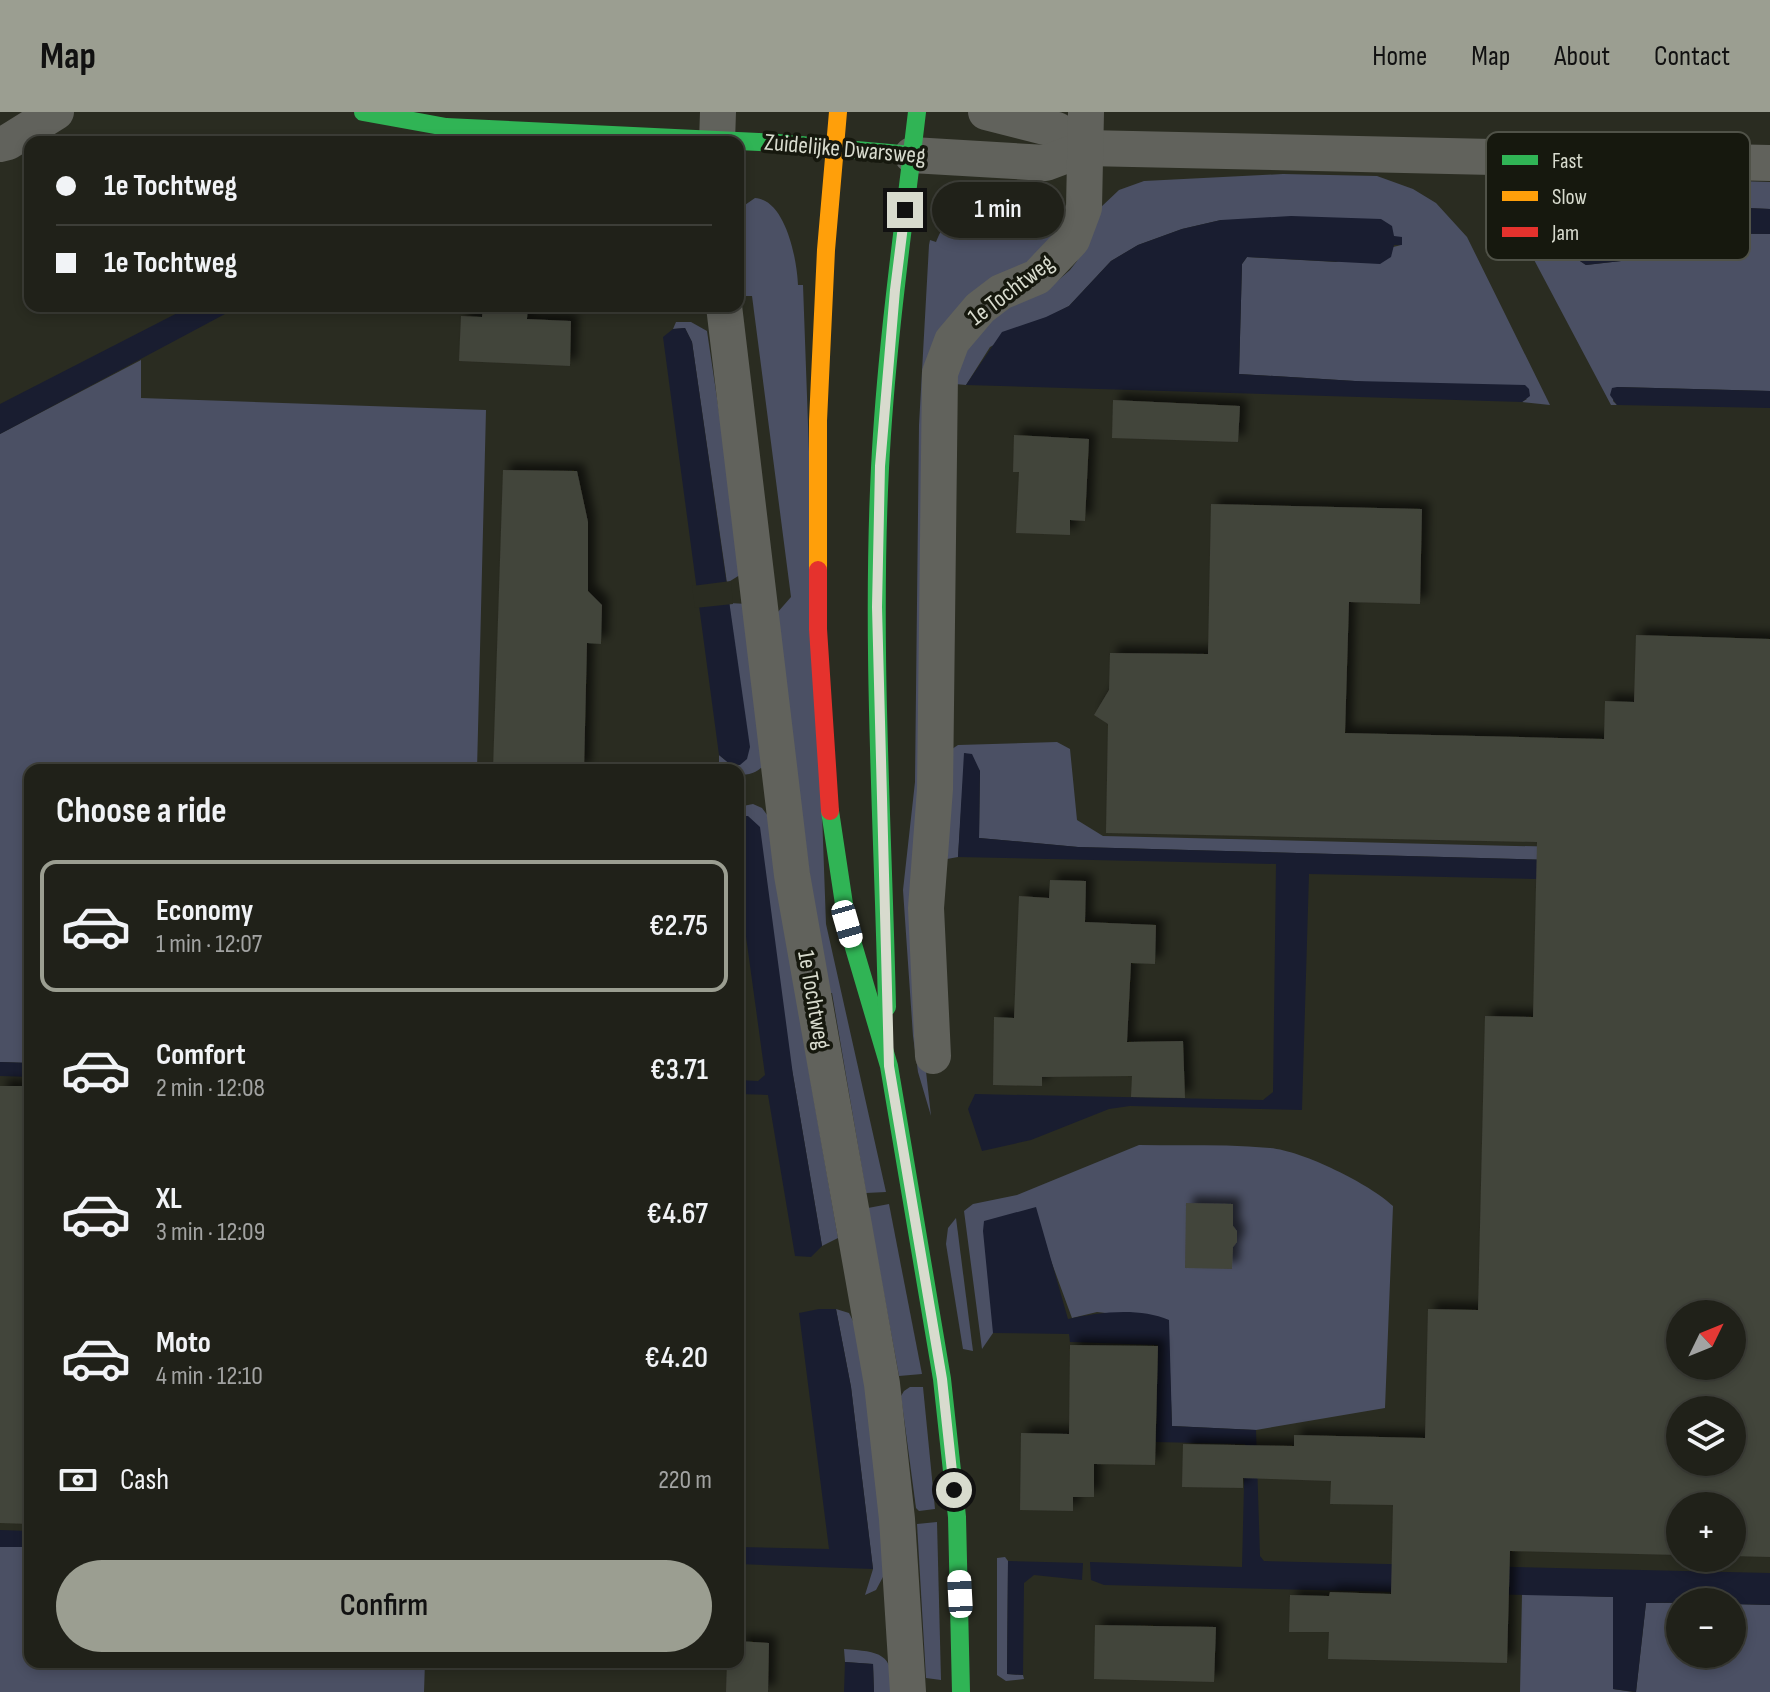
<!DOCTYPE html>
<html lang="en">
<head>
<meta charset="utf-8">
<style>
  :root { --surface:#202119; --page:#2d2e26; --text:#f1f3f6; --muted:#a2a3a2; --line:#3d3e38; --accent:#9b9e91 }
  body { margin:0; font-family:"Sofia Sans Condensed",sans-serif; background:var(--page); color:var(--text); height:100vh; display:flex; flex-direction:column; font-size:30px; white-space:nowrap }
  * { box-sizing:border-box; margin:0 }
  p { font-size:26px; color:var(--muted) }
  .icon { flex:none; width:44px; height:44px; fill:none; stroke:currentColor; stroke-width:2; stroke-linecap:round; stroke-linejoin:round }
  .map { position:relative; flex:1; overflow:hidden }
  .drawer { position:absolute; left:24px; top:652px; width:720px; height:904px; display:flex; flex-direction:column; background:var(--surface); border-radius:16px; box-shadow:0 4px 12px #0003,0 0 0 2px var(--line) }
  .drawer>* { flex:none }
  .hud { position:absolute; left:24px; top:24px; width:720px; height:176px; border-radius:16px; box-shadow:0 4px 12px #0003,0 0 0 2px var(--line); display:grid; align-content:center; height:176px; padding:0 32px; background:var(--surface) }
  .needle { width:52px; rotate:47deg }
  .buttons { position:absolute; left:1666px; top:1188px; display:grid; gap:16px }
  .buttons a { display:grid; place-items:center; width:80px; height:80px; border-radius:50%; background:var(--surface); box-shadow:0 4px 12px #0003,0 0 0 2px var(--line); font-size:40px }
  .end { position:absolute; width:36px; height:36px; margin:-18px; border:10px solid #d8dbce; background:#111; box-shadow:0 0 0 4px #111 }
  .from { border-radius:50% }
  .bubble { position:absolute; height:56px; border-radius:28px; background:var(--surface); box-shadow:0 4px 12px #0003,0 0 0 2px var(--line); font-size:26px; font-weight:600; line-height:56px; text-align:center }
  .car { position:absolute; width:24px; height:48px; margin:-24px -12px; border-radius:10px; box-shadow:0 0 6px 2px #0007; background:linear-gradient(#fff 24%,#345 0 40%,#fff 0 76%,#345 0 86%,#fff 0) }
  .hud b { display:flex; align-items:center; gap:28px; height:76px; font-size:30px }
  .hud b+b { border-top:2px solid var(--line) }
  .hud i { width:20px; height:20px; background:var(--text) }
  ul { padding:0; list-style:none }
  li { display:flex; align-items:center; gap:24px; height:132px; margin:0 16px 12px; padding:0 16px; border:4px solid transparent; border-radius:16px }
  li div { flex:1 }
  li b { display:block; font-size:30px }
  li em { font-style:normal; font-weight:600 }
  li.current { border-color:var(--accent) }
  li>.icon { width:72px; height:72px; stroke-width:1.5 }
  h2 { padding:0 32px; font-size:36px; line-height:96px }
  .pay { display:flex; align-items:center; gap:20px; height:88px; padding:0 32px; font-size:30px }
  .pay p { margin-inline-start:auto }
  .button { display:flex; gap:16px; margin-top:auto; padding:16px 32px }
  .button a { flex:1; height:92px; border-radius:48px; background:var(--accent); color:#111; font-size:32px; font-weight:600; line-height:92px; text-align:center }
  header { display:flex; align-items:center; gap:48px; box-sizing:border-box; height:112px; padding:0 40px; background:var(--accent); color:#111 }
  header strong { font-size:38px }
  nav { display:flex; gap:44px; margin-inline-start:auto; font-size:28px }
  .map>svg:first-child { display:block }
</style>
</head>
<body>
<header>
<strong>Map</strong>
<nav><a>Home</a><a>Map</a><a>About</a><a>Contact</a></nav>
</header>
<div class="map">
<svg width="1770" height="1580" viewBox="0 0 1770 1580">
  <defs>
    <filter id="shadow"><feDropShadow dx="7" dy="-7" stdDeviation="4" flood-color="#0009"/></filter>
  </defs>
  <rect width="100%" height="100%" fill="#2a2c21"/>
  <g fill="#4b5064">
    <path d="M 1283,62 L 1377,64 L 1413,77 L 1436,91 L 1467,125 L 1550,293 L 1522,290 L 1527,287 L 1355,269 L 1239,262 L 1242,152 L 1247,145 L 1336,150 L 1401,133 L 1394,124 L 1221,108 L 1182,117 L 1138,133 L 1111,149 L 1069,194 L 990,235 L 966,273 L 955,272 L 962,241 L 997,199 L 1055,171 L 1070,158 L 1077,149 L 1100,96 L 1119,78 L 1144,69 Z"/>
    <path d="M 1599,65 L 1770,70 L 1770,97 L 1614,90 L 1568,139 L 1575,139 L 1577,147 L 1586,153 L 1621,149 L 1677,121 L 1770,122 L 1770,279 L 1617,275 L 1613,289 L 1617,293 L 1611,293 L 1514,110 C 1512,62 1564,67 1599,65 Z"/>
    <path d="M 1001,70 C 1025,69 1051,69 1060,96 L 1057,111 L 1063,113 L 1039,145 L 948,207 L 916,870 L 931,1004 L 918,960 L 913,924 L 903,778 L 915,670 L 919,313 L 929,133 L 930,128 L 936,130 C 949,98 968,81 1001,70 Z"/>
    <path d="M 755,86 C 786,88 797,148 798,173 L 803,173 L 826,812 L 886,1080 L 866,1081 L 832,881 L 829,881 L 816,815 L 777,501 L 791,485 L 752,184 L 745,184 L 740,108 L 742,95 Z"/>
    <path d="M 676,210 L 691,210 L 707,219 L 743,461 L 727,471 L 692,230 L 685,216 L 673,217 Z"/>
    <path d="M 141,248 L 141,286 L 486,298 L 477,658 L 30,658 L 30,951 L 0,950 L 0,322 Z"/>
    <path d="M 729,491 L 748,492 L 765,652 C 757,661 750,663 738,663 L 738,658 L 719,658 L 719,643 L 730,652 L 740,653 Z"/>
    <path d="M 1057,630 L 1070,637 L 1077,708 L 1103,724 L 1770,740 L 1770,754 L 1078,735 L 979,726 L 980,659 L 965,641 L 958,745 L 947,747 L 952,637 L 958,633 Z"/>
    <path d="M 753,692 L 762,696 L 771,708 L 804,930 L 838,1126 L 822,1134 L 793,963 L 739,704 L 738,707 L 738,695 Z"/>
    <path d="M 1139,1033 C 1182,1034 1227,1032 1270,1036 C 1303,1039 1370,1072 1393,1094 L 1385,1296 L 1256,1318 L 1172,1314 L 1168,1208 L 1097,1200 L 1072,1206 L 1050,1146 L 1035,1096 L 993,1202 L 993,1221 L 982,1237 L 964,1099 L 973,1092 L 1017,1083 Z"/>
    <path d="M 889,1092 L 922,1262 L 899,1264 L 868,1096 Z"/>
    <path d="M 956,1106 L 973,1239 L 963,1237 L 946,1132 L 948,1116 Z"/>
    <path d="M 836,1197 L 849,1201 L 860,1223 L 874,1316 L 884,1463 L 876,1478 L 865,1483 L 873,1457 L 851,1275 Z"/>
    <path d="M 910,1275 L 923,1275 L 935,1397 L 919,1399 L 916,1396 L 901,1284 L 904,1279 Z"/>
    <path d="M 937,1410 L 941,1568 L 926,1566 L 917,1412 Z"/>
    <path d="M 0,1435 L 30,1435 L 30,1550 L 425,1550 L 424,1580 L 0,1580 Z"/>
    <path d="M 1005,1445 L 1008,1449 L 1007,1562 L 1023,1563 L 1024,1567 L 1006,1569 L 997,1563 L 997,1446 Z"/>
    <path d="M 1522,1482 L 1614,1485 L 1613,1577 L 1633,1580 L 1520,1580 Z"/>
    <path d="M 1646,1491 L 1680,1491 L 1680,1542 L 1732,1542 L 1732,1492 L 1770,1493 L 1770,1580 L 1636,1580 Z"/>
    <path d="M 844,1537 C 880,1540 893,1540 893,1580 L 874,1580 L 873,1552 L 845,1550 Z"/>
  </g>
  <g fill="#191d30">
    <path d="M 1614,90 L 1770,97 L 1770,122 L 1677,121 L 1621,149 L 1586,153 L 1577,147 L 1575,139 L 1568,139 L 1569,130 L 1576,130 L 1579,114 Z"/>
    <path d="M 1291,104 L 1381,107 L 1392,114 L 1394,124 L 1402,125 L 1402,133 L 1394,133 L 1391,145 L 1380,152 L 1247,145 L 1242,152 L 1239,262 L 1355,269 L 1525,273 L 1529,277 L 1530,284 L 1522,290 L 966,273 L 1002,220 L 1046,205 L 1069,194 L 1111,149 L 1138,133 L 1182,117 L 1221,108 Z"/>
    <path d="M 191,194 L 240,194 L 0,322 L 0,292 Z"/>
    <path d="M 685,216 L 692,230 L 750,635 L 747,647 L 740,653 L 730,652 L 719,643 L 663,225 L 673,217 Z"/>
    <path d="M 1617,275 L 1770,279 L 1770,296 L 1617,293 L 1610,283 L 1612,276 Z"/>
    <path d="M 964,641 L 972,642 L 980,659 L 979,726 L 1078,735 L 1770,754 L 1770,772 L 1309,762 L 1302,998 L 1130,994 L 1109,997 L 1031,1028 L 982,1039 L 968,997 L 975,982 L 1263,988 L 1273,980 L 1276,752 L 958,745 Z"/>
    <path d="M 739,704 L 748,704 L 760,715 L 793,963 L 822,1134 L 811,1145 L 795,1144 L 768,983 L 738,982 L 738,968 L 758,969 L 765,963 L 738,766 Z"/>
    <path d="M 0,950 L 30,951 L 30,965 L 0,964 Z"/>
    <path d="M 1036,1095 L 1068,1207 C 1099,1200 1139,1195 1169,1208 L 1172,1314 L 1256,1318 L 1260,1444 L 1264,1449 L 1770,1461 L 1770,1493 L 1732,1492 L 1732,1490 L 1646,1491 L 1636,1580 L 1613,1577 L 1613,1485 L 1104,1473 L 1091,1468 L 1090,1450 L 1242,1455 L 1245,1332 L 1156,1330 L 1158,1233 L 1070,1230 L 1069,1222 L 993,1221 L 983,1119 L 984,1109 Z"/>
    <path d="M 819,1197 L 836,1197 L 851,1275 L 873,1457 L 738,1452 L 738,1435 L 829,1437 L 799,1201 Z"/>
    <path d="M 0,1418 L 30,1419 L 30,1435 L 0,1435 Z"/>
    <path d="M 1008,1449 L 1083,1451 L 1082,1468 L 1034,1463 L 1024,1471 L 1023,1563 L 1007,1562 Z"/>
    <path d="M 845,1550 L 873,1552 L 874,1580 L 844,1580 Z"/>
  </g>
  <path fill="#2a2c21" d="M 731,469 L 733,492 L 695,496 L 692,474 Z"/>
  <g fill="#42443b" fill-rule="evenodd" filter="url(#shadow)">
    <path d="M 483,194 L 528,194 L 527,207 L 571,209 L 570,254 L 459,249 L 461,204 L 482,205 Z"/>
    <path d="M 1113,288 L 1240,294 L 1238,330 L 1112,326 Z"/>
    <path d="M 1014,323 L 1089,327 L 1085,409 L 1070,408 L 1070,423 L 1016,421 L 1019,360 L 1013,360 Z"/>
    <path d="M 503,358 L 577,359 L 588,410 L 588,479 L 602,493 L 601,532 L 587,531 L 584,658 L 493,658 Z"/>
    <path d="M 1211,392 L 1422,397 L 1420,492 L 1349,490 L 1345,621 L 1604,627 L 1605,589 L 1634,590 L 1636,523 L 1770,527 L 1770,1445 L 1732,1444 L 1732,1394 L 1680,1394 L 1680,1443 L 1510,1439 L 1507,1551 L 1328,1547 L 1329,1520 L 1289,1520 L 1290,1483 L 1329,1484 L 1330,1480 L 1391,1482 L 1393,1393 L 1330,1392 L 1331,1369 L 1243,1366 L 1243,1376 L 1182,1375 L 1183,1332 L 1294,1334 L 1294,1323 L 1425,1326 L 1428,1197 L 1478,1198 L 1485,904 L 1533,905 L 1537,730 L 1106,721 L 1108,612 L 1094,603 L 1109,578 L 1110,541 L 1208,542 ZM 1680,1202 L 1732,1202 L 1732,1254 L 1680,1254 ZM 1680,1298 L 1732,1298 L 1732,1350 L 1680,1350 Z"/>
    <path d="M 1050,768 L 1086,769 L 1085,810 L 1156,813 L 1155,852 L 1131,851 L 1127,930 L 1183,929 L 1185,986 L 1131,985 L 1132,964 L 1042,965 L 1042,974 L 993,973 L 994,905 L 1014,906 L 1019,784 L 1049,786 Z"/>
    <path d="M 0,974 L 30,974 L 30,1412 L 0,1411 Z"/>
    <path d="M 1186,1091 L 1233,1092 L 1233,1114 L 1237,1119 L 1237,1130 L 1233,1135 L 1232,1157 L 1185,1156 Z"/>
    <path d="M 1070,1233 L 1158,1234 L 1155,1353 L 1094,1352 L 1094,1385 L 1073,1385 L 1073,1399 L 1020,1398 L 1021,1321 L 1069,1322 Z"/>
    <path d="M 1095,1513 L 1216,1515 L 1214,1570 L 1094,1567 Z"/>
    <path d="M 738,1529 L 769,1531 L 768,1580 L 726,1580 L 727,1550 L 738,1550 Z"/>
  </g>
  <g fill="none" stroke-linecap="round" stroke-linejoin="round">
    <g stroke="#61625c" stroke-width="36">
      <path d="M 986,0 L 1057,18 L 1086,36"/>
      <path d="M 717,30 L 718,0"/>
      <path d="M 0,32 L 8,30 L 56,0"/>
      <path d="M 912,43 L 1046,51 L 1086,36 L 1770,51"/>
      <path d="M 724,194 L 792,763 L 882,1272 L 897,1407 L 908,1580"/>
      <path d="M 933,944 L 926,796 L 935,677 L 940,261 L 952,229 L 980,196 L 1001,180 L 1037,165 L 1072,128 L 1084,96 L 1086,0"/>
    </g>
    <g stroke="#30b455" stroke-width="18">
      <path d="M 363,0 L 446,15 L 778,31 L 912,43"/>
      <path d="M 830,699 L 847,812 L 889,954 L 942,1267 L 957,1405 L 961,1580"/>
      <path d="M 887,895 C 883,715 871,535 880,356 C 886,237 903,118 917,0"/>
    </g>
    <path stroke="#ff9f0a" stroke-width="18" d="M 818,458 L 818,309 L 826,138 L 838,0"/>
    <path stroke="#e5322d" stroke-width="18" d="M 818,458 L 818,517 L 830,699"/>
  </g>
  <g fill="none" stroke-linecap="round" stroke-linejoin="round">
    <path stroke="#d8dbce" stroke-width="10" d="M 905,98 L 895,178 L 880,354 L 877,495 L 889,954 L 942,1267 L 954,1378"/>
  </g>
  <g text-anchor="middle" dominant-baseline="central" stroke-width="7" stroke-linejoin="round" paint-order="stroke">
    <g font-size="24" fill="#d8dbce" stroke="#16180e">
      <text transform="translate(845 37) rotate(5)">Zuidelijke Dwarsweg</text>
      <text transform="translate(1011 178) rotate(-37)">1e Tochtweg</text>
      <text transform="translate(814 888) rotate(80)">1e Tochtweg</text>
    </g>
  </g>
  <rect x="1486" y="20" width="264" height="128" rx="12" fill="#16180e" stroke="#505248" stroke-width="2"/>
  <rect x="1502" y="43" width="36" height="10" fill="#30b455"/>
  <rect x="1502" y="79" width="36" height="10" fill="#ff9f0a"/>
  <rect x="1502" y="115" width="36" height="10" fill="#e5322d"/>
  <g font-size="22" fill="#d8dbce">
    <text x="1552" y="56">Fast</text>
    <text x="1552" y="92">Slow</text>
    <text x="1552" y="128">Jam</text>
  </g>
</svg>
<div class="buttons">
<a><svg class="needle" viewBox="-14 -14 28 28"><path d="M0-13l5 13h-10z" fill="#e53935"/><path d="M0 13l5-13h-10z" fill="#a2a3a2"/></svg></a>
<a><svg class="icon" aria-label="layers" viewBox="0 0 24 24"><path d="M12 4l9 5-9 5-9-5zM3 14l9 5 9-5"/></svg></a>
<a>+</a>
<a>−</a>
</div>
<i class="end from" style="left:954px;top:1378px"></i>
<i class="end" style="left:905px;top:98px"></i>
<div class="bubble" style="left:932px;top:70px;width:132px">1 min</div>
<i class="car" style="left:847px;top:812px;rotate:164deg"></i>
<i class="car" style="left:960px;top:1482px;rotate:357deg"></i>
<div class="hud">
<b><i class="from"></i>1e Tochtweg</b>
<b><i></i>1e Tochtweg</b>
</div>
<section class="drawer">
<h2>Choose a ride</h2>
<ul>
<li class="current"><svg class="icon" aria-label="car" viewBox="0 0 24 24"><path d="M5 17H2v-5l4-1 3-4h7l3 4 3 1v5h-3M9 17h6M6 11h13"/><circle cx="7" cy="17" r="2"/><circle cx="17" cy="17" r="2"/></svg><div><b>Economy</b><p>1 min · 12:07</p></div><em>€2.75</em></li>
<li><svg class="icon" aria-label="car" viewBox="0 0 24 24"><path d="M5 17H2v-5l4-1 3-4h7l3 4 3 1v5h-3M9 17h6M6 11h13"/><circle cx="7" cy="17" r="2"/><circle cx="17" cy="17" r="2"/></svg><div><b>Comfort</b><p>2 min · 12:08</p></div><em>€3.71</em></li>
<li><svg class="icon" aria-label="car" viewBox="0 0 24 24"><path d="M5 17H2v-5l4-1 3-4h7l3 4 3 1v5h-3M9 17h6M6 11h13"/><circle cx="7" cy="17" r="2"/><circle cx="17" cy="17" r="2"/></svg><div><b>XL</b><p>3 min · 12:09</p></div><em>€4.67</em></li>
<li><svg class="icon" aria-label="car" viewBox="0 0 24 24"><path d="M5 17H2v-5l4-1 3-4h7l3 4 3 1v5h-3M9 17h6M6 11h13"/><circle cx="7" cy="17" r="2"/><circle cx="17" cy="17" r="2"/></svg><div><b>Moto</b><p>4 min · 12:10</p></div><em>€4.20</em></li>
</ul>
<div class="pay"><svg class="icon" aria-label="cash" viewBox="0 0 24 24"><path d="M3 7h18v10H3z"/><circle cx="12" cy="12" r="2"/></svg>Cash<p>220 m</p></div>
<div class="button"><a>Confirm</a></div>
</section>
</div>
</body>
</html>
